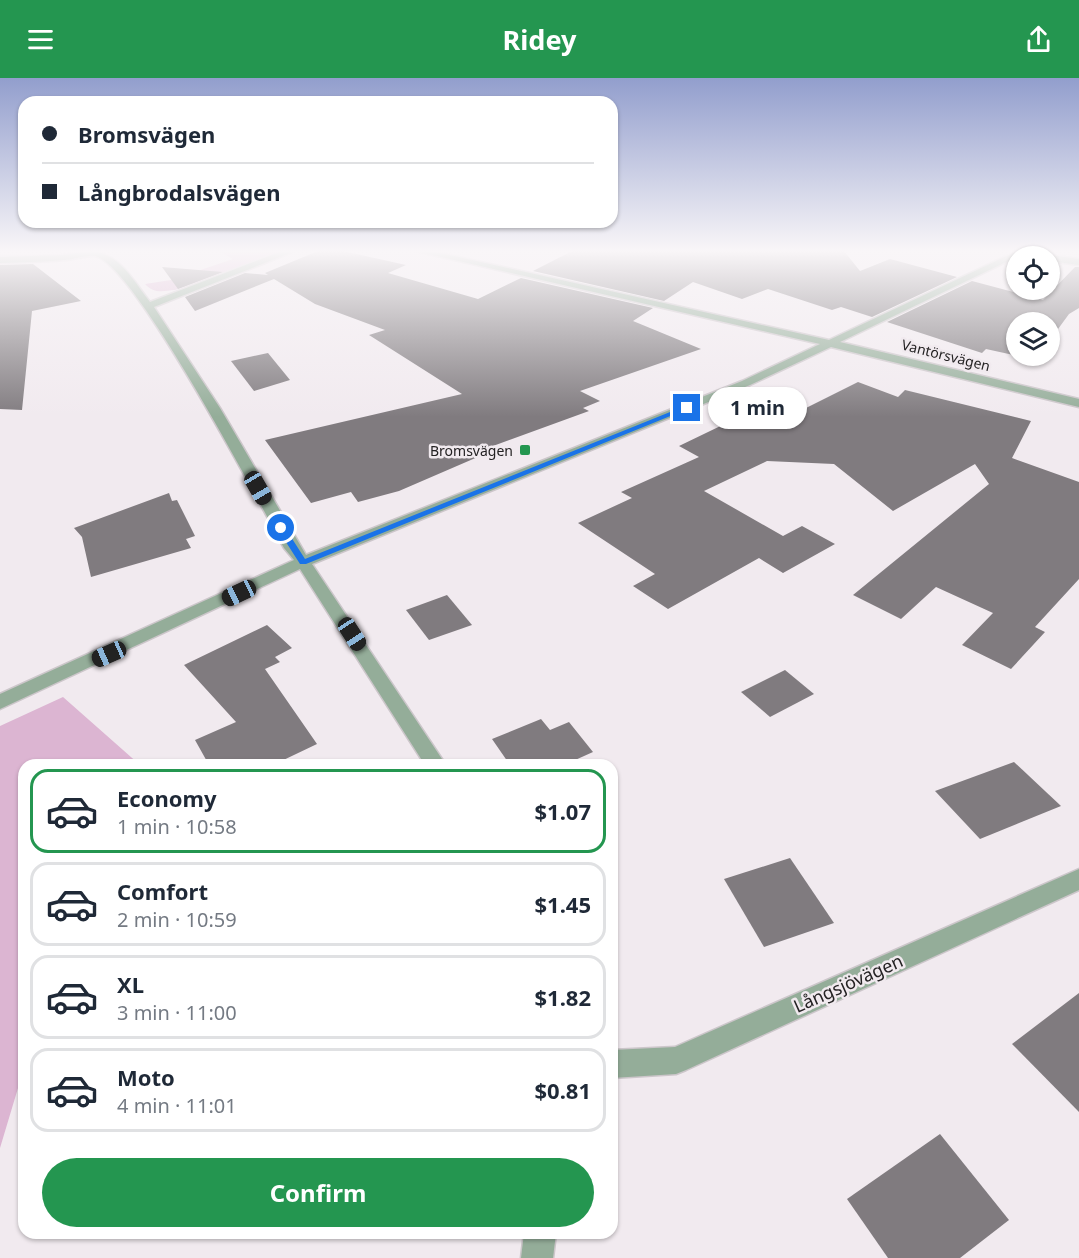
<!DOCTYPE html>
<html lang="en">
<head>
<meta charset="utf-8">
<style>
  :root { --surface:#fff; --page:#f2f2f3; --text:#1f2937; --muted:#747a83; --line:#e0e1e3; --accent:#249650 }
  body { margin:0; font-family:"Noto Sans",sans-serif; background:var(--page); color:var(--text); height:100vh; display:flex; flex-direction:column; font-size:22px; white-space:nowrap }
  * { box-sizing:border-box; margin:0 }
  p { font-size:20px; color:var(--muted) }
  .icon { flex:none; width:33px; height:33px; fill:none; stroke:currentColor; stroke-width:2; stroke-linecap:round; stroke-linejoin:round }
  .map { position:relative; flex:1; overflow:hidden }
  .sheet { position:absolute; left:18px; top:681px; width:600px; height:480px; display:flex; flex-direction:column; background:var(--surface); border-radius:18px; box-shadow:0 2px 4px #0004 }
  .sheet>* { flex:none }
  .guide { position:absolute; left:18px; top:18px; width:600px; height:132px; border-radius:18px; box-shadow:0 2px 4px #0004; display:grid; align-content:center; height:132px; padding:0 24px; background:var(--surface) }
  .buttons { position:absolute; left:1006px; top:168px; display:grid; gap:12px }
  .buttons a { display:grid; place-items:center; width:54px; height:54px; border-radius:50%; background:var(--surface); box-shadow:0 2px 4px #0004; font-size:30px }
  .end { position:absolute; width:27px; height:27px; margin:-14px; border:8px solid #1a73e8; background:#fff; box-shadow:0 0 0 3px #fff }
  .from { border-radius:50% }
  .bubble { position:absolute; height:42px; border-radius:21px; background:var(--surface); box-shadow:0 2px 4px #0004; font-size:20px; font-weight:700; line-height:42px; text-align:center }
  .car { position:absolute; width:18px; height:36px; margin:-18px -9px; border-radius:8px; box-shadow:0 0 4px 2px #0007; background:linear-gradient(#222 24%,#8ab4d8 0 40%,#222 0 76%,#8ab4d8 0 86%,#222 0) }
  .guide b { display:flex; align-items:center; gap:21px; height:57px; font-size:22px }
  .guide b+b { border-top:2px solid var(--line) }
  .guide i { width:15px; height:15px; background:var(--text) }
  ul { padding:10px 0 0; list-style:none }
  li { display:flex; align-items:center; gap:18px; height:84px; margin:0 12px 9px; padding:0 12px; border:3px solid var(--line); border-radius:18px }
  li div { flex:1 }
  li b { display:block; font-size:22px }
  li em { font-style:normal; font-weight:700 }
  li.active { border-color:var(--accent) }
  li>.icon { width:54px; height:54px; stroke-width:1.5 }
  .action { display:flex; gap:12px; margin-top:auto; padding:12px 24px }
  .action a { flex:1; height:69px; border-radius:36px; background:var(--accent); color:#fff; font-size:24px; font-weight:700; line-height:69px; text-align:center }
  header { display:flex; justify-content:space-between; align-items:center; height:78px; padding:0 24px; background:var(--accent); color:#fff; font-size:27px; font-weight:700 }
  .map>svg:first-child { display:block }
</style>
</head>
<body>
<header><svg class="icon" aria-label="menu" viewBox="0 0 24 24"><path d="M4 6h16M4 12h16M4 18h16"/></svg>Ridey<svg class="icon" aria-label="share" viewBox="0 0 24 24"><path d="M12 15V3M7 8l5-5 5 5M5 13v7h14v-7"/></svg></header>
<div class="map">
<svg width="1079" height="1180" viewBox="0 0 1079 1180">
  <rect width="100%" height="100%" fill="#f1eaef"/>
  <g fill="#dcb5d2">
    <path d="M 219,173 L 281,173 L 175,212 C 163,213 154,216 145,206 L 171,202 L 233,181 Z"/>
    <path d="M 63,619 L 140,687 L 24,687 L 24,990 L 0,1070 L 0,648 Z"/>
  </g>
  <g fill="#807b7f">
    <path d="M 318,173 L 343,173 L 406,187 L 388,195 L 478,221 L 521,200 L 653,230 L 633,243 L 701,271 L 580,313 L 600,323 L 583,330 L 589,333 L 482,372 L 487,375 L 399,413 L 358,424 L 351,414 L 311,425 L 265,362 L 462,316 L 369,257 L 385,252 L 315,226 L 274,201 L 195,233 L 185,219 L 245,195 L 268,197 L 265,195 Z"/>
    <path d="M 572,173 L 844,173 L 860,193 L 890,181 L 957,199 L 872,239 L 841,229 L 832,232 L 768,211 L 742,221 L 693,204 L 664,223 L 533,193 Z"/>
    <path d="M 33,186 L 81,223 L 32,233 L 22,332 L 0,331 L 0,187 Z"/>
    <path d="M 162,189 L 223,194 L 178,211 Z"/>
    <path d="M 1075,189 L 1079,189 L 1079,230 L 1069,236 L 1050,262 L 1050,244 L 1017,244 L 1017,278 L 1039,278 L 1036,282 L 986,271 L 982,275 L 887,244 L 972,203 L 1043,222 Z"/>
    <path d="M 268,275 L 290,302 L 254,313 L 231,283 Z"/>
    <path d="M 858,304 L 898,319 L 905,312 L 1031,343 L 1012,380 L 1079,404 L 1079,501 L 1035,549 L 1045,554 L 1011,591 L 962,567 L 993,535 L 936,509 L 901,541 L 853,517 L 989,406 L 975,386 L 893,433 L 834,386 L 767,383 L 704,413 L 783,458 L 802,448 L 835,466 L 783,495 L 759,480 L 668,531 L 633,508 L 655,496 L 578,445 L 632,420 L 621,414 L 699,379 L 679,368 L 766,326 L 792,337 Z"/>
    <path d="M 169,415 L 172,423 L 177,422 L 195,458 L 186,461 L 191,470 L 91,499 L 82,459 L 74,450 Z"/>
    <path d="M 447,517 L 472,547 L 429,562 L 406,532 Z"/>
    <path d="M 267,547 L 292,570 L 275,579 L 280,584 L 265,591 L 317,666 L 273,687 L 209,687 L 195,662 L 236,644 L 184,587 Z"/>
    <path d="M 785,592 L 814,616 L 770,639 L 741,614 Z"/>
    <path d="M 541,641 L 550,652 L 569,644 L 593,674 L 564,687 L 510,687 L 492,661 Z"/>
    <path d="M 1014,684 L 1061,728 L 980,761 L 935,713 Z"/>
    <path d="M 790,780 L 834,845 L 764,869 L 724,801 Z"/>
    <path d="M 1079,915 L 1079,1034 L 1012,966 Z"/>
    <path d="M 940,1056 L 1009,1142 L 960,1180 L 888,1180 L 847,1121 Z"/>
  </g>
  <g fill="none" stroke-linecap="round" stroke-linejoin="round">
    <g stroke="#ccc6ca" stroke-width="3">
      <g id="minor">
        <path d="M 88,173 C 118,173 133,202 150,224 L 282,173 L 295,173 L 154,229 L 220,330 L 306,477 L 742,303 L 820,266 L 415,173 L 432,173 L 829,262 L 1017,173 L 1029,173 L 840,264 L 1079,321 L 1079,329 L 831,269 L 750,307 L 312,486 L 446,687 L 425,687 L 300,491 L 0,631 L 0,616 L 294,482 L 284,470 C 260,426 134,185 95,178 C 86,177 73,182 64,182 C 43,184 21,184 0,185 L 0,179 L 63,177 Z"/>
        <path d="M 1050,177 L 1079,181 L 1079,187 L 1050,183 L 1050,178 L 1047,178 Z"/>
        <path d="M 1079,791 L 1079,812 L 686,992 L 676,996 L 612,1000 L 612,972 L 675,969 Z"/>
        <path d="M 524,1155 L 556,1155 L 553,1180 L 521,1180 Z"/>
      </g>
    </g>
    <use href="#minor" fill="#94ad99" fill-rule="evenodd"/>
  </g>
  <linearGradient id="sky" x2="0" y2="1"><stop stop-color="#929ecd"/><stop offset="0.51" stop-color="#f9f6f8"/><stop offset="1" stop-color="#f9f6f8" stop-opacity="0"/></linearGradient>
  <rect width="1079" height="339" fill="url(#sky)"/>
  <path fill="#1a73e8" d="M 685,328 L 690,330 L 306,486 L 300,486 L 277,450 L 284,448 L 305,481 Z"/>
  <rect fill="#249650" stroke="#f1eaef" stroke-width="2" x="519" y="366" width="12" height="12" rx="3"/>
  <g text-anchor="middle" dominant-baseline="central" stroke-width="5" stroke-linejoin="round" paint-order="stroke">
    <g font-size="14" fill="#242223" stroke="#f1eaef">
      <text transform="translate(946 277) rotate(14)">Vantörsvägen</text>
    </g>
    <g font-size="14" fill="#242223" stroke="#f1eaef" text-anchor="end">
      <text x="513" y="372">Bromsvägen</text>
    </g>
    <g font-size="18" fill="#242223" stroke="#f1eaef">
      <text transform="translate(848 905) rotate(-24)">Långsjövägen</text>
    </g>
  </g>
</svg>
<div class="buttons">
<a><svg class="icon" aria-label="locate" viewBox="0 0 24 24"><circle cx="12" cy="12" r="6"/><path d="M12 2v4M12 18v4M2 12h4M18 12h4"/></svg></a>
<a><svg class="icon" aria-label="layers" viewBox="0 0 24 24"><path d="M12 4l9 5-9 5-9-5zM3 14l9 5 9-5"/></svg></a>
</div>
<i class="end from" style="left:281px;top:450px"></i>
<i class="end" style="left:687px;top:330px"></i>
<div class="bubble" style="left:708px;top:309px;width:99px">1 min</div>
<i class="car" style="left:258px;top:410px;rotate:150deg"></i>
<i class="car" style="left:239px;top:515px;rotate:245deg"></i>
<i class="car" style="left:352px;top:556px;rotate:147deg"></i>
<i class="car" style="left:109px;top:576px;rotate:246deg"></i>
<div class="guide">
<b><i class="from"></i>Bromsvägen</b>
<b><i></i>Långbrodalsvägen</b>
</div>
<section class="sheet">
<ul>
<li class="active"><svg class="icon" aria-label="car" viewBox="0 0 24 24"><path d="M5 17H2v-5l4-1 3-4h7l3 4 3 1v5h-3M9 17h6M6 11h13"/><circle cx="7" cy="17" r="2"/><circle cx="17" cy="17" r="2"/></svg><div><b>Economy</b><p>1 min · 10:58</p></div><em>$1.07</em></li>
<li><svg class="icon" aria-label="car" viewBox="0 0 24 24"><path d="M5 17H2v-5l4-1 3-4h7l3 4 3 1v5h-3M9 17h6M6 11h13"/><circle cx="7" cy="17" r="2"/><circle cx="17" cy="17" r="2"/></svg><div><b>Comfort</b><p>2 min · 10:59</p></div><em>$1.45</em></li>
<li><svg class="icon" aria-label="car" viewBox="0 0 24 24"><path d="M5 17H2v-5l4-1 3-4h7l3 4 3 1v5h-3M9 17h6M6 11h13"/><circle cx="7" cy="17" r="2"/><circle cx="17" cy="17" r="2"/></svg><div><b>XL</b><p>3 min · 11:00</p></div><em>$1.82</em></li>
<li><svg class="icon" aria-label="car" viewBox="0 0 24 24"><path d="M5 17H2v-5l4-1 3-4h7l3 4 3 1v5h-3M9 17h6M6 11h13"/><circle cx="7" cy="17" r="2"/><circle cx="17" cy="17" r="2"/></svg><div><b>Moto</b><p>4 min · 11:01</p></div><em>$0.81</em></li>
</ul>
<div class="action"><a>Confirm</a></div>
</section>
</div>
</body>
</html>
